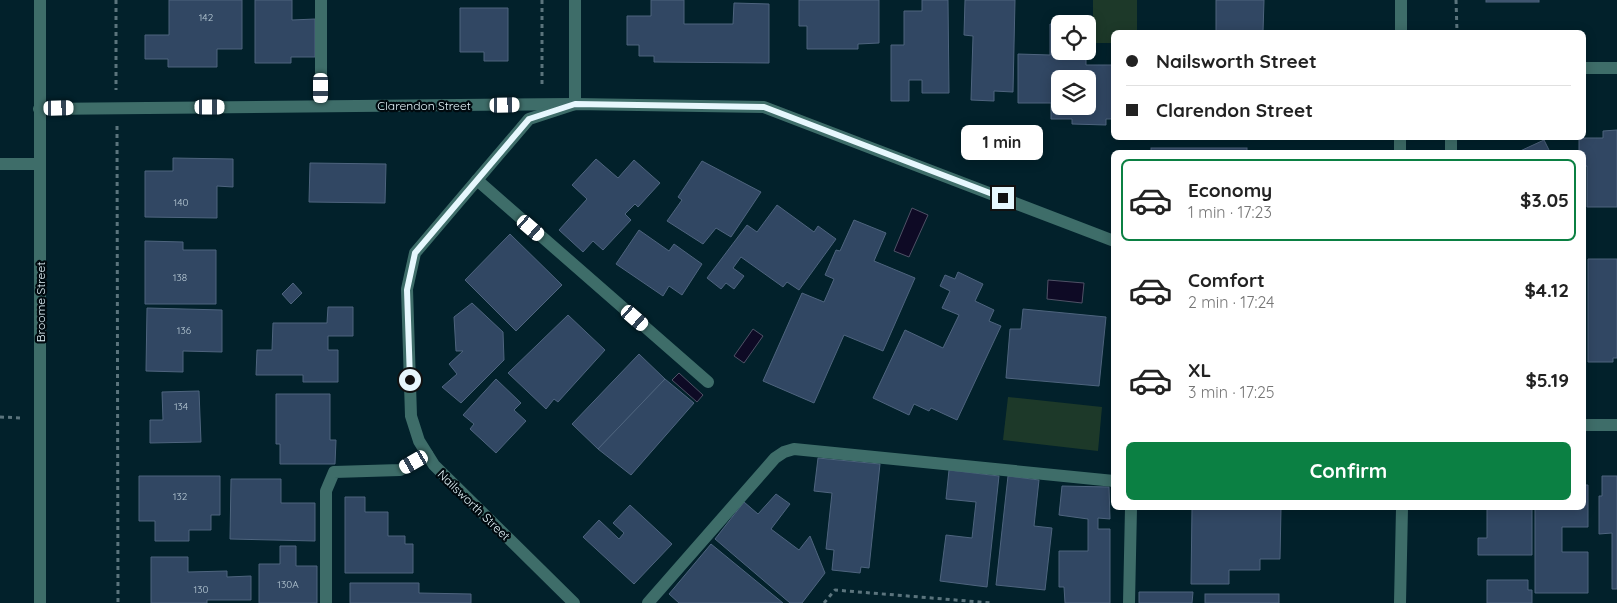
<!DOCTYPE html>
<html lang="en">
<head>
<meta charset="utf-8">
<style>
  :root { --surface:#fff; --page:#f6f6f6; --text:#222; --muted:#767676; --line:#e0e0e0; --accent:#0b8043 }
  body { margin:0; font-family:Quicksand,sans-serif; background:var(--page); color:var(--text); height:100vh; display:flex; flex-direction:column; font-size:19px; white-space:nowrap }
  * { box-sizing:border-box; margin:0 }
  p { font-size:16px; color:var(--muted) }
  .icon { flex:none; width:28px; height:28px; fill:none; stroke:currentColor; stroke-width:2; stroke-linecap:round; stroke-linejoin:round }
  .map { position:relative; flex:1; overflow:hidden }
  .drawer { position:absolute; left:1111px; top:150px; width:475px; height:360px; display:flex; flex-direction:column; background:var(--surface); border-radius:8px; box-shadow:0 2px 12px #0003 }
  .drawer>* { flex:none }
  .banner { position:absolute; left:1111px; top:30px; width:475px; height:110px; border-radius:8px; box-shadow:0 2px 12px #0003; display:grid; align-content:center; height:110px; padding:0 15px; background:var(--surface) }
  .controls { position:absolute; left:1051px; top:15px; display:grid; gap:10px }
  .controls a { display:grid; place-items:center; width:45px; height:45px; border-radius:8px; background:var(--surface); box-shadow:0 2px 12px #0003; font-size:25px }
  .end { position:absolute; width:22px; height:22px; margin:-11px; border:6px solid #e6f7fd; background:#111; box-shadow:0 0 0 2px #111 }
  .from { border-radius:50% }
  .bubble { position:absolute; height:35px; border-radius:8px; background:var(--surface); box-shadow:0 2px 12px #0003; font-size:16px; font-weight:800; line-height:35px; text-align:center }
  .car { position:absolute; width:15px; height:30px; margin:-15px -8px; border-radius:6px; box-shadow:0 0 4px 1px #0007; background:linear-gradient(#fff 24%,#345 0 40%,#fff 0 76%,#345 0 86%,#fff 0) }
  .banner b { display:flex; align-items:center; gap:18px; height:48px; font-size:19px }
  .banner b+b { border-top:1px solid var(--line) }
  .banner i { width:12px; height:12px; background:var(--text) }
  ul { padding:9px 0 0; list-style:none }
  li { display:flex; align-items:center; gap:15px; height:82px; margin:0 10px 8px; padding:0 5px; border:2px solid transparent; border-radius:8px }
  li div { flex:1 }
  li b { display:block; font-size:19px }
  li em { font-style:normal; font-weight:800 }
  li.on { border-color:var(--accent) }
  li>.icon { width:45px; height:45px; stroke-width:1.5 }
  .primary-button { display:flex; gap:10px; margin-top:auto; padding:10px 15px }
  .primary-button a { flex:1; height:58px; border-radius:8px; background:var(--accent); color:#fff; font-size:20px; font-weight:800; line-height:58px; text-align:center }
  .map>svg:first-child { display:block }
</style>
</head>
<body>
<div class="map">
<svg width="1617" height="603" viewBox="0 0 1617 603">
  <rect width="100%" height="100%" fill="#02212b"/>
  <g fill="#1d3929">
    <path d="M 1093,0 L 1137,0 L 1137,32 L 1114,32 L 1114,43 L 1093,43 Z"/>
    <path d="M 1008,397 L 1102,407 L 1098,451 L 1003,440 Z"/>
  </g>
  <g fill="#0e0a25" stroke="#4f5166">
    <path d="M 912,208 L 928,215 L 909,257 L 894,251 Z"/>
    <path d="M 1048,280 L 1084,283 L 1082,303 L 1047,299 Z"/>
    <path d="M 753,329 L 763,336 L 744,363 L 734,356 Z"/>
    <path d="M 679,373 L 703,395 L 697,402 L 672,380 Z"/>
  </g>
  <g fill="#314763" stroke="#4e647e" fill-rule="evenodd">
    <path d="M 169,0 L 242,0 L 242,49 L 217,49 L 217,67 L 168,67 L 168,59 L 145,59 L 145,35 L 169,35 Z"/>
    <path d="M 255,0 L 292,0 L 292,20 L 315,19 L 315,57 L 291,57 L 291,63 L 255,63 Z"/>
    <path d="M 651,0 L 684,0 L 684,24 L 733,24 L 734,3 L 769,4 L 769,63 L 654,62 L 654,56 L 639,56 L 639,45 L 627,45 L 627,16 L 651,16 Z"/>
    <path d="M 799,0 L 879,0 L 879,43 L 858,44 L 858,49 L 807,49 L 807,26 L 799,26 Z"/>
    <path d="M 922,0 L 948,0 L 949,93 L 922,93 L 922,80 L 909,80 L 909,101 L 891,101 L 891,45 L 904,45 L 904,11 L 922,11 Z"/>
    <path d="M 965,0 L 1015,0 L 1013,92 L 994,91 L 994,101 L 971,100 L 973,36 L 964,35 Z"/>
    <path d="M 1216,0 L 1264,0 L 1263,32 L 1216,32 Z"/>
    <rect x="1486" y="0" width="53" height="2"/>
    <path d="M 460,8 L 508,8 L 508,61 L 484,61 L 484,52 L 460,52 Z"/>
    <path d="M 1050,24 L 1087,24 L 1060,24 L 1060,51 L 1086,51 L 1086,65 L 1114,65 L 1114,119 L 1106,119 L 1106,125 L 1072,124 L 1072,119 L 1051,119 L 1051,103 L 1018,103 L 1018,54 L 1050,55 ZM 1060,79 L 1088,79 L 1088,106 L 1060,106 Z"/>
    <path d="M 1617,130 L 1617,207 L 1587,207 L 1587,166 L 1584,166 L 1584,152 L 1579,152 L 1579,138 L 1603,138 L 1603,131 Z"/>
    <path d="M 1544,140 L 1550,152 L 1518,152 Z"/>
    <rect x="1151" y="148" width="96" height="4"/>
    <path d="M 173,158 L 233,159 L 233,187 L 217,186 L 217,218 L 145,217 L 145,171 L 173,171 Z"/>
    <path d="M 596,159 L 618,178 L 634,160 L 660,183 L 638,207 L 635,204 L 625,214 L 631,220 L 603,250 L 593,241 L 583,252 L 559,230 L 587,199 L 572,185 Z"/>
    <path d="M 702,161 L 761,192 L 731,237 L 716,228 L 703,244 L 667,221 L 682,200 L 678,197 Z"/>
    <path d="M 310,163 L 386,164 L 385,203 L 309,202 Z"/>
    <path d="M 777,205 L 814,232 L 818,226 L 836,239 L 799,290 L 787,282 L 783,287 L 741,257 L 733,268 L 744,276 L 734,289 L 726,283 L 721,289 L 707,278 L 747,225 L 757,232 Z"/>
    <path d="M 854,220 L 886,233 L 874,261 L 915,278 L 883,351 L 844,335 L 814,403 L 763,381 L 802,293 L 824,302 L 834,279 L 825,275 L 836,250 L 840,251 Z"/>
    <path d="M 639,230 L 669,251 L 674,244 L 702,264 L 682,295 L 669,286 L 663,296 L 616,264 Z"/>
    <path d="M 510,234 L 562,285 L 516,331 L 465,280 Z"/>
    <path d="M 145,241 L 183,242 L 183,250 L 216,250 L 216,304 L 145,304 Z"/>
    <path d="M 1588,259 L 1617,259 L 1617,358 L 1613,358 L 1613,362 L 1588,362 Z"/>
    <path d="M 958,272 L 983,284 L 975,301 L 994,310 L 989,321 L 1001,326 L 957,420 L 931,408 L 929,411 L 914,404 L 909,415 L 873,398 L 905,330 L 943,348 L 959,315 L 942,308 L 950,291 L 940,286 L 945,275 L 955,279 Z"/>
    <path d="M 293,283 L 302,293 L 291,304 L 282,294 Z"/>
    <path d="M 472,303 L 503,332 L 504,360 L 461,403 L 442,387 L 457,374 L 449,364 L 463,351 L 456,351 L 454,317 Z"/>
    <path d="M 328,307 L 353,307 L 353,336 L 328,336 L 328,350 L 338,350 L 338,382 L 303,382 L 303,375 L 256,375 L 257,350 L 272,350 L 273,323 L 327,323 Z"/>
    <path d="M 147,308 L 222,310 L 222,352 L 183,351 L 183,372 L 146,371 Z"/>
    <path d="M 1023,309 L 1106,317 L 1099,386 L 1006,378 L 1010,329 L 1021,329 Z"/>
    <path d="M 568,315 L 605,350 L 558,402 L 554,399 L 546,409 L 508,373 Z"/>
    <path d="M 639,354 L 665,379 L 598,449 L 572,424 Z"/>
    <path d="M 496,379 L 521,403 L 514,410 L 526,421 L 496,453 L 470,429 L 474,424 L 463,415 Z"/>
    <path d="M 665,379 L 694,403 L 631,475 L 598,449 Z"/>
    <path d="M 199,391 L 201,442 L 150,443 L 150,420 L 163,420 L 162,392 Z"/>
    <path d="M 276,394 L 330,394 L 330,440 L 336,440 L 335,464 L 280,464 L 280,444 L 276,444 Z"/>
    <path d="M 818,458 L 880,464 L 869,568 L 861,567 L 860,573 L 832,570 L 834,550 L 826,549 L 832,493 L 814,491 Z"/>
    <path d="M 949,470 L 999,476 L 987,587 L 940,581 L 946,535 L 972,538 L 976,502 L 946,499 Z"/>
    <path d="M 139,476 L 220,476 L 220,515 L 211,515 L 211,530 L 189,530 L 189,541 L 155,541 L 155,521 L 139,521 Z"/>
    <path d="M 1008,476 L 1039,480 L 1034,526 L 1052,528 L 1045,590 L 996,585 Z"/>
    <path d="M 1602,476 L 1617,476 L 1617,589 L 1612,589 L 1612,533 L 1599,534 L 1599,496 L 1602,496 Z"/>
    <path d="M 231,479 L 281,479 L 281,503 L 315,503 L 315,541 L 230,539 Z"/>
    <path d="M 1584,485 L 1588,485 L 1588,527 L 1562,527 L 1562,552 L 1588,552 L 1588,593 L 1535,593 L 1535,508 L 1584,508 Z"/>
    <path d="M 1062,486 L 1109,487 L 1110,519 L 1098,518 L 1098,529 L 1110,529 L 1110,603 L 1065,603 L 1064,587 L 1059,587 L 1059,551 L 1088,551 L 1088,519 L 1059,515 Z"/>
    <path d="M 776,494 L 790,504 L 771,529 L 799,550 L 810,536 L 825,573 L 802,603 L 790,603 L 715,539 L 744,502 L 758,514 Z"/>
    <path d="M 345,497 L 365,497 L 365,512 L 388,512 L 388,536 L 405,536 L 405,544 L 413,544 L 413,573 L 345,573 Z"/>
    <path d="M 630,505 L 672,544 L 634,584 L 583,537 L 599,520 L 619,539 L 624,533 L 613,523 Z"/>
    <path d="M 1192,508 L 1281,508 L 1280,559 L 1260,559 L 1260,570 L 1229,570 L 1229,584 L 1191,584 Z"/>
    <path d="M 1487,508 L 1532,508 L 1532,555 L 1478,555 L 1478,538 L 1487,538 Z"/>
    <path d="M 711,544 L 783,603 L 679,603 L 669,594 Z"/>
    <path d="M 280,546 L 296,546 L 296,566 L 317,566 L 317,603 L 259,603 L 259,564 L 280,564 Z"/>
    <path d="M 151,557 L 188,557 L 188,572 L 227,571 L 227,577 L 251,576 L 251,600 L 207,600 L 207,603 L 151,603 Z"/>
    <path d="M 1487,580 L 1528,580 L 1528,590 L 1532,590 L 1532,603 L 1487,603 Z"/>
    <path d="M 350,583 L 419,583 L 419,593 L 471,594 L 471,603 L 350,603 Z"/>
    <path d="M 1139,592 L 1193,592 L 1192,603 L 1139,603 Z"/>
    <rect x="1205" y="594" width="74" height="9"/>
  </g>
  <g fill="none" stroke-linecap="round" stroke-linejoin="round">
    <g stroke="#5b747d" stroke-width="3" stroke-dasharray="4 4" stroke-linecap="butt">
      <path d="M 116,0 L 116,90"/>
      <path d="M 542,0 L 542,86"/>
      <path d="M 1456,0 L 1457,32"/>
      <path d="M 117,126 L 118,603"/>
      <path d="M 0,417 L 22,418"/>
      <path d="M 824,603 L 835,590 L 992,603"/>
    </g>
    <g stroke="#3e6d69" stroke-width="12">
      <path d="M 321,106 L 321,0"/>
      <path d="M 477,180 L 708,382"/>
      <path d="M 326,603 L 326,491 L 334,472 L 400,470 L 427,454"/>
      <path d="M 648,603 L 775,458 L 784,452 L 794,449 L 1114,481"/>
    </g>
    <g stroke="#3e6d69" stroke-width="12">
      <path d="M 1401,32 L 1401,0"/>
      <path d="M 1584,68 L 1617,68"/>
      <path d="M 39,109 L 575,104 L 764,107 L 1114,241"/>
      <path d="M 1451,138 L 1451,152"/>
      <path d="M 1400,152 L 1400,138"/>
      <path d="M 0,164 L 39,164"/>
      <path d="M 1584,425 L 1617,425"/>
      <path d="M 574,603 L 434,465 L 419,441 L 411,416 L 407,289 L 415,253 L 529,119 L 575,104 L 575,0"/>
      <path d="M 1129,603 L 1131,508"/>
      <path d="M 1400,603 L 1402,508"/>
    </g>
    <path stroke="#3e6d69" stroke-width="12" d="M 40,0 L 40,603"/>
  </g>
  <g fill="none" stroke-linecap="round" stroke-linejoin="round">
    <path stroke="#e6f7fd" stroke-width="6" d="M 410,380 L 407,290 L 415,253 L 529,119 L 575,104 L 764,107 L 1003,198"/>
  </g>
  <g text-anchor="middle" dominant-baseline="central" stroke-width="4.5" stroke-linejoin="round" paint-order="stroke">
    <g font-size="10" fill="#b9cbd6">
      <text x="206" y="17">142</text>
      <text x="181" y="202">140</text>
      <text x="180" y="277">138</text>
      <text x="184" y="330">136</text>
      <text x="181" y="406">134</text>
      <text x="180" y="496">132</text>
      <text x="288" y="584">130A</text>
      <text x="201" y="589">130</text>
    </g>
    <g font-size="12" fill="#e6f7fd" stroke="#000a0f">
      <text x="424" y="105">Clarendon Street</text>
      <text transform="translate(40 302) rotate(-90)">Broome Street</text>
      <text transform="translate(474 505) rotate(44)">Nailsworth Street</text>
    </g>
  </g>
</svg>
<div class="controls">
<a><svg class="icon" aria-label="locate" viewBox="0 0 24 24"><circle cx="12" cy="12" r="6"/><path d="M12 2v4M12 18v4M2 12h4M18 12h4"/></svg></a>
<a><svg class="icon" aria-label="layers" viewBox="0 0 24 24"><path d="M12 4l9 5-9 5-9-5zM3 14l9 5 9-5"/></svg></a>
</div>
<i class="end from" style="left:410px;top:380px"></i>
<i class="end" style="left:1003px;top:198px"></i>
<div class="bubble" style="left:961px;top:125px;width:82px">1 min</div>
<i class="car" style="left:321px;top:88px;rotate:180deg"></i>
<i class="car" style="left:505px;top:105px;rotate:89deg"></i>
<i class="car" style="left:210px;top:107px;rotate:90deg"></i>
<i class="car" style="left:59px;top:108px;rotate:89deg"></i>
<i class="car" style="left:531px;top:228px;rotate:131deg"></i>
<i class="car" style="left:635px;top:318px;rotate:131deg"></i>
<i class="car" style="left:414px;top:462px;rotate:240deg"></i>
<div class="banner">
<b><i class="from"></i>Nailsworth Street</b>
<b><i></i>Clarendon Street</b>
</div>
<section class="drawer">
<ul>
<li class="on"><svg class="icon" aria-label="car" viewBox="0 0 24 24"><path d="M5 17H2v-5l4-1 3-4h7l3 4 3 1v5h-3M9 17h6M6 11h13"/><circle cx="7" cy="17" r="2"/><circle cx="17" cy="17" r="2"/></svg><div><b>Economy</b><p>1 min · 17:23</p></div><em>$3.05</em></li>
<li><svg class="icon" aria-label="car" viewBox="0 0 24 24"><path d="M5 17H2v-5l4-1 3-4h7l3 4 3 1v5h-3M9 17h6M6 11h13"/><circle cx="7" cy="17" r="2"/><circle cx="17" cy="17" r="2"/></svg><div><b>Comfort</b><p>2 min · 17:24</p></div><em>$4.12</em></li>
<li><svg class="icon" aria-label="car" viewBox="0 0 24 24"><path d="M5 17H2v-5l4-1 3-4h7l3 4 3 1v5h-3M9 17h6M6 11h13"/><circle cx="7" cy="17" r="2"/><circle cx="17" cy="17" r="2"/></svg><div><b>XL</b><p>3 min · 17:25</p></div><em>$5.19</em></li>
</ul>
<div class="primary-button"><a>Confirm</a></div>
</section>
</div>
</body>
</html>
